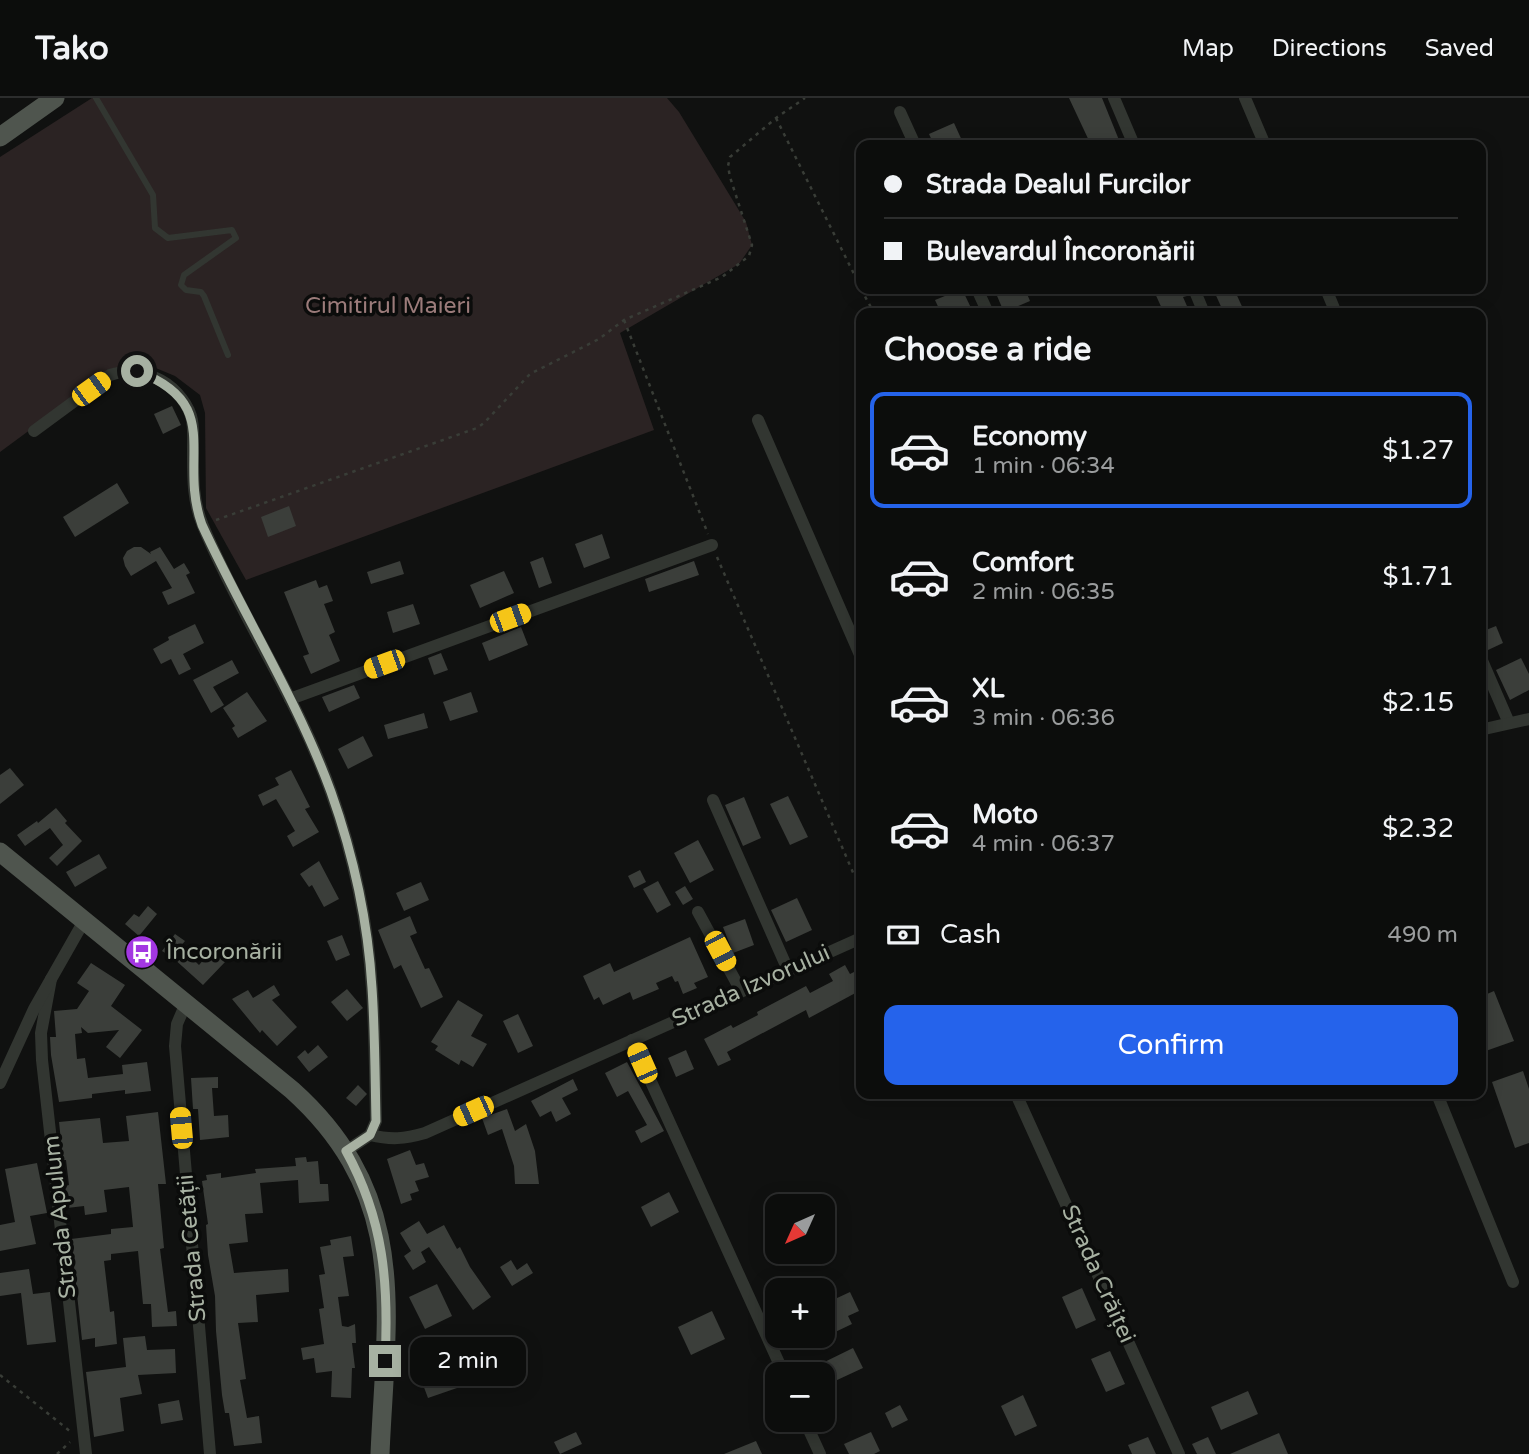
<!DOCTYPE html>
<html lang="en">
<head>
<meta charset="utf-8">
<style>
  :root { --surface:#0c0d0c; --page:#1a1b1a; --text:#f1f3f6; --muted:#9a9c9d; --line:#2c2d2d; --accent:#2563eb }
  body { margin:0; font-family:"Varela Round",sans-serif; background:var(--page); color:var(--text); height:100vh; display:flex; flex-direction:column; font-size:26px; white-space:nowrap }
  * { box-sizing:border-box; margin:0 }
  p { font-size:23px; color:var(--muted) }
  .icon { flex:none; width:38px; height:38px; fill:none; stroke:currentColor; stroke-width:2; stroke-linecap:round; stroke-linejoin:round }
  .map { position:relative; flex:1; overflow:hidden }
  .side { position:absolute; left:856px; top:210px; width:630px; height:791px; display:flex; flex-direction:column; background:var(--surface); border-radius:14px; box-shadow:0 4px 18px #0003,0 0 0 2px var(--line) }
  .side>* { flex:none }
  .hud { position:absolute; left:856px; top:42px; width:630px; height:154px; border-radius:14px; box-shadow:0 4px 18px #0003,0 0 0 2px var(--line); display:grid; align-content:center; height:154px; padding:0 28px; background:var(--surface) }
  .needle { width:46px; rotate:225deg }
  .buttons { position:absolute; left:765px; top:1096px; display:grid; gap:14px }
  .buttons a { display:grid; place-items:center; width:70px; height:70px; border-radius:14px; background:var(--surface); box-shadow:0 4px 18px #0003,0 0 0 2px var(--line); font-size:35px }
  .end { position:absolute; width:32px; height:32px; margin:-16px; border:9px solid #a7b1a2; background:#111; box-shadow:0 0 0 4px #111 }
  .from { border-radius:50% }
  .bubble { position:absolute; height:49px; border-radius:14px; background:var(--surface); box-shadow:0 4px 18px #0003,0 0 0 2px var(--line); font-size:23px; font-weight:600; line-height:49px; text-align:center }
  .car { position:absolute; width:21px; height:42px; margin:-21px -10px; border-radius:9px; box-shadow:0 0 5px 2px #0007; background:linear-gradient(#f5c518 24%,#345 0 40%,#f5c518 0 76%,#345 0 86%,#f5c518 0) }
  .hud b { display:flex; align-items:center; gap:24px; height:66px; font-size:26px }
  .hud b+b { border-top:2px solid var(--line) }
  .hud i { width:18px; height:18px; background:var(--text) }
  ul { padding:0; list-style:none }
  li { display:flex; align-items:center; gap:21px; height:116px; margin:0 14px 10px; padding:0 14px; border:4px solid transparent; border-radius:14px }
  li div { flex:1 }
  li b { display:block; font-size:26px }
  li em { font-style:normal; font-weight:600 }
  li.on { border-color:var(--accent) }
  li>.icon { width:63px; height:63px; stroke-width:1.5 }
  h2 { padding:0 28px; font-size:32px; line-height:84px }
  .pay { display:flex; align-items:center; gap:18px; height:77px; padding:0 28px; font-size:26px }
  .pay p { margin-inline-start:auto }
  .cta { display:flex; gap:14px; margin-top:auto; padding:14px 28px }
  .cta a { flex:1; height:80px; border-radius:14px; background:var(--accent); color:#fff; font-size:28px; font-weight:600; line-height:80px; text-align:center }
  header { display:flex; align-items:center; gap:42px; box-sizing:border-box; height:98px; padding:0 35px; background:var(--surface); border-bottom:2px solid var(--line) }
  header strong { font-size:33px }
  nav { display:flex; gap:38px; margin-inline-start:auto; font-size:24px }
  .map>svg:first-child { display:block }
</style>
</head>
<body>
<header>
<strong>Tako</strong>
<nav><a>Map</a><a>Directions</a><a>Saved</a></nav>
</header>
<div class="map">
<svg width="1529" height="1356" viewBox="0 0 1529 1356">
  <rect width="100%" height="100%" fill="#101110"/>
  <path fill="#2b2323" d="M 92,0 L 667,0 L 679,14 L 746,124 L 752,147 L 739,166 L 620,235 L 654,332 L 246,482 L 206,410 L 205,315 L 200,297 L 175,278 L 146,266 L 114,270 L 0,354 L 0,59 Z"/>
  <g fill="#3b3e3a">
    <path d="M 1069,0 L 1102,0 L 1121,47 L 1091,47 Z"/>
    <path d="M 954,25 L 964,47 L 934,47 L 929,36 Z"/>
    <path d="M 962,191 L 972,212 L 965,215 L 941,215 L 935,202 Z"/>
    <path d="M 994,191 L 1025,191 L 1030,203 L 1004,214 Z"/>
    <path d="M 1153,191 L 1185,191 L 1187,198 L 1183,199 L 1190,215 L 1164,215 Z"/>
    <path d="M 1213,191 L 1234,191 L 1245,215 L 1224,215 Z"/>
    <path d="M 172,308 L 181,327 L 163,336 L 154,316 Z"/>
    <path d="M 117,385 L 129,405 L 75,439 L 63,419 Z"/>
    <path d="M 289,408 L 296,428 L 268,439 L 261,419 Z"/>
    <path d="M 602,436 L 610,460 L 584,470 L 575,446 Z"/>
    <path d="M 134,449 L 141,449 L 151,456 L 150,454 L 160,449 L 174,471 L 184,465 L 190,475 L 186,477 L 195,495 L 168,507 L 162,494 L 172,490 L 156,463 L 131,478 L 125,468 L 123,460 L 127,453 Z"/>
    <path d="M 543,459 L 552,485 L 539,490 L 530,464 Z"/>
    <path d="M 400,463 L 404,476 L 371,486 L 367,474 Z"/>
    <path d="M 694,463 L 699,477 L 649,494 L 645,481 Z"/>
    <path d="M 504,473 L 514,495 L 480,510 L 470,487 Z"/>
    <path d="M 316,482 L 319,490 L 327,487 L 333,503 L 324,506 L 335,534 L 329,537 L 340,563 L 311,576 L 303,558 L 309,556 L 284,494 Z"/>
    <path d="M 413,506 L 420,526 L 393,535 L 387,514 Z"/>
    <path d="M 195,526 L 204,545 L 183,556 L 191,571 L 179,577 L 171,561 L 161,566 L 153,551 L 169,542 L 168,539 Z"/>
    <path d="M 1496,528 L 1503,545 L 1488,552 L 1481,534 Z"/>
    <path d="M 521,529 L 528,547 L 489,563 L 482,545 Z"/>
    <path d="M 441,555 L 448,572 L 434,577 L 428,560 Z"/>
    <path d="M 1521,560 L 1529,576 L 1529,592 L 1510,602 L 1496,572 Z"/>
    <path d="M 232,562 L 239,575 L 213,589 L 224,607 L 211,615 L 193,582 Z"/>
    <path d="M 354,587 L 360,600 L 329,614 L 322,599 Z"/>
    <path d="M 247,594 L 267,623 L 238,640 L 232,630 L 235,628 L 223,610 Z"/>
    <path d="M 471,594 L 478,614 L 450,623 L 443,604 Z"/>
    <path d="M 424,615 L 428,630 L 388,641 L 384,627 Z"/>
    <path d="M 363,638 L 373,658 L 348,671 L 338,651 Z"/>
    <path d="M 10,670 L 24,687 L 0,706 L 0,677 Z"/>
    <path d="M 291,672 L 310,709 L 305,711 L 319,734 L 293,749 L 287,738 L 295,733 L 276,701 L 263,708 L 258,697 L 279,687 L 275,680 Z"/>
    <path d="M 788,698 L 808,739 L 790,747 L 770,706 Z"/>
    <path d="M 744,699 L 761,740 L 743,748 L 725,707 Z"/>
    <path d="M 56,710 L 67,723 L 65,725 L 82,743 L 57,768 L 49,760 L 63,747 L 50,730 L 25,748 L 17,737 L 37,723 L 38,725 Z"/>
    <path d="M 698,742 L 714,772 L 690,785 L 674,755 Z"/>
    <path d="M 99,756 L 107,770 L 75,789 L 66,774 Z"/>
    <path d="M 319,763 L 339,801 L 324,809 L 312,787 L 309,789 L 300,776 Z"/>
    <path d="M 640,772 L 646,784 L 634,790 L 628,778 Z"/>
    <path d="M 658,783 L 671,807 L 657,815 L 643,791 Z"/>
    <path d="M 421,784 L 429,802 L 404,813 L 396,795 Z"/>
    <path d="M 685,788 L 693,801 L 683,807 L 675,794 Z"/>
    <path d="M 797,800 L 812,832 L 786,844 L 771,812 Z"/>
    <path d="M 148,808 L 157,816 L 139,838 L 125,826 L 134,816 L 139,819 Z"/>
    <path d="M 410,818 L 417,835 L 410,838 L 425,871 L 429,870 L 443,899 L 421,910 L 401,867 L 394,871 L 378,832 Z"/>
    <path d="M 745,821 L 754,847 L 733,855 L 723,829 Z"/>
    <path d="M 175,836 L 185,843 L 180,849 L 199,867 L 212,852 L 225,864 L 203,887 L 172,859 L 162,853 Z"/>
    <path d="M 342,837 L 350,857 L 336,863 L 327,843 Z"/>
    <path d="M 690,839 L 708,879 L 694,885 L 697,890 L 683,896 L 678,883 L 675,884 L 672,878 L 656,885 L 659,891 L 633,902 L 630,894 L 603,907 L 599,899 L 594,902 L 583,878 L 610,865 L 614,874 Z"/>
    <path d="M 91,865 L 125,887 L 111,908 L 142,932 L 120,960 L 106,949 L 119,932 L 88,935 L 81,929 L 82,935 L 75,936 L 77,961 L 85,960 L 88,980 L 123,976 L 122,967 L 147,964 L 151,993 L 125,996 L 125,992 L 92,996 L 92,1000 L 59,1004 L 51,957 L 50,939 L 56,939 L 54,913 L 77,911 L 89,893 L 77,885 Z"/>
    <path d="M 845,867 L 850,876 L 858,872 L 861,878 L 861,892 L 809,920 L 806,912 L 727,954 L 731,962 L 718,968 L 704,941 L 731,927 L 733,930 L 758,917 L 757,914 L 806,888 L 810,895 L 833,883 L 829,876 Z"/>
    <path d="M 274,887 L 280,897 L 272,902 L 297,929 L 277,948 L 262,932 L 260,935 L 232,901 L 248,892 L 253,900 Z"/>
    <path d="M 347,891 L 363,910 L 347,923 L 331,904 Z"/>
    <path d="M 1494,893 L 1514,943 L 1480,955 L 1480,899 Z"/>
    <path d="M 458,902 L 483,917 L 471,938 L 487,946 L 473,969 L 461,962 L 459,967 L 435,952 L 438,948 L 431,944 Z"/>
    <path d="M 518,916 L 533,948 L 518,955 L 503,923 Z"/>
    <path d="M 318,947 L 328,959 L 309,974 L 297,959 L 305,952 L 308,956 Z"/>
    <path d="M 686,952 L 694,971 L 676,979 L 668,960 Z"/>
    <path d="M 627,964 L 664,1033 L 641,1045 L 635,1033 L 647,1027 L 628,993 L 617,999 L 605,975 Z"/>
    <path d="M 1523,973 L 1529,991 L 1529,1045 L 1515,1050 L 1492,984 Z"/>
    <path d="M 218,979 L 218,990 L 212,990 L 214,1018 L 228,1017 L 229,1039 L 200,1042 L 198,1011 L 193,1011 L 191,980 Z"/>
    <path d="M 573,981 L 578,992 L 562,1000 L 571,1016 L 556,1024 L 551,1013 L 540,1019 L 531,1003 Z"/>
    <path d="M 358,987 L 367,996 L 356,1008 L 346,1000 Z"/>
    <path d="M 507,1011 L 515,1033 L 526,1026 L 535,1053 L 539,1086 L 515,1086 L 514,1068 L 502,1031 L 488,1037 L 482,1020 Z"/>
    <path d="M 158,1014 L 166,1086 L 158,1086 L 164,1150 L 160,1151 L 168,1214 L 176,1213 L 177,1228 L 152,1229 L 151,1206 L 143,1206 L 138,1153 L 111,1156 L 111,1162 L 104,1163 L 110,1214 L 114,1213 L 117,1246 L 95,1249 L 95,1240 L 82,1242 L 71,1141 L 111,1136 L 111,1131 L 133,1129 L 129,1089 L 104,1092 L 107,1114 L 85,1117 L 84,1108 L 67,1110 L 65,1088 L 69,1087 L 66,1062 L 63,1062 L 59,1024 L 100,1020 L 103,1045 L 129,1043 L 126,1018 Z"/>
    <path d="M 410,1052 L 416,1067 L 424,1065 L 429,1079 L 415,1083 L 419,1093 L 410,1096 L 412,1102 L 401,1106 L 387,1061 Z"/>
    <path d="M 306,1059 L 307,1064 L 318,1063 L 320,1086 L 328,1086 L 329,1103 L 299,1105 L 298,1082 L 260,1085 L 263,1115 L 245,1116 L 248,1144 L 229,1146 L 234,1175 L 288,1171 L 289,1194 L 256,1197 L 258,1224 L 238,1225 L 246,1281 L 240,1282 L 247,1320 L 259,1318 L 262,1345 L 234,1348 L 229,1315 L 225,1315 L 222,1297 L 216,1233 L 215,1198 L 208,1157 L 206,1127 L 208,1126 L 202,1083 L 207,1082 L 206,1077 L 221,1075 L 221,1080 L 256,1075 L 255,1071 L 296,1068 L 295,1060 Z"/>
    <path d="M 37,1065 L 47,1115 L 30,1118 L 36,1146 L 0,1153 L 0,1127 L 15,1124 L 5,1071 Z"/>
    <path d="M 669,1094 L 679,1114 L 651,1129 L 641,1109 Z"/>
    <path d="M 419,1123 L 427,1136 L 444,1127 L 457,1151 L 460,1149 L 470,1169 L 491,1199 L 473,1212 L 429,1149 L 421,1154 L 426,1164 L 413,1172 L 404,1158 L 411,1153 L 400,1135 Z"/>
    <path d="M 351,1138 L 354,1158 L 343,1159 L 349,1198 L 338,1199 L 342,1228 L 348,1229 L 355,1226 L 356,1245 L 352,1245 L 355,1270 L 352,1270 L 351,1300 L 331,1299 L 332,1273 L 316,1275 L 314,1260 L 303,1262 L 301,1250 L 324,1246 L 319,1211 L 324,1210 L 319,1177 L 325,1176 L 320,1149 L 331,1147 L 330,1142 Z"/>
    <path d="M 511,1162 L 517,1172 L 527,1165 L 533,1175 L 512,1188 L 500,1169 Z"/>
    <path d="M 29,1171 L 33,1196 L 50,1194 L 56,1244 L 27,1247 L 21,1195 L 0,1198 L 0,1175 Z"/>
    <path d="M 437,1186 L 452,1218 L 425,1231 L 409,1199 Z"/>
    <path d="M 1082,1190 L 1096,1222 L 1076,1231 L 1062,1199 Z"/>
    <path d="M 850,1194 L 859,1213 L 848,1218 L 852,1226 L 831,1236 L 822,1217 L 822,1207 Z"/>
    <path d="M 712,1213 L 725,1241 L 691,1257 L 678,1229 Z"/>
    <path d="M 145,1238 L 147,1252 L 175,1251 L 176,1275 L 138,1277 L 142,1296 L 120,1300 L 124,1333 L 94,1339 L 86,1274 L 126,1269 L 123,1240 Z"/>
    <path d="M 422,1249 L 426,1263 L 439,1259 L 446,1282 L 454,1279 L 457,1290 L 428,1300 L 410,1252 Z"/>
    <path d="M 853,1250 L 863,1270 L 822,1289 L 822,1276 L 800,1276 Z"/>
    <path d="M 1110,1253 L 1125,1286 L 1106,1294 L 1091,1261 Z"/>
    <path d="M 1248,1293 L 1258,1316 L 1221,1332 L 1211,1309 Z"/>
    <path d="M 1023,1297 L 1037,1328 L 1015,1338 L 1001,1308 Z"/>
    <path d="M 179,1302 L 183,1322 L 161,1326 L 158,1306 Z"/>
    <path d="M 900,1307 L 908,1322 L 892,1330 L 885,1315 Z"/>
    <path d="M 576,1334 L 582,1346 L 560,1356 L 554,1344 Z"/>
    <path d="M 871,1334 L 880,1353 L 874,1356 L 849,1356 L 844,1346 Z"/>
    <path d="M 1279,1335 L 1288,1356 L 1230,1356 Z"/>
    <path d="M 1148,1339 L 1156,1356 L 1132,1356 L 1128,1347 Z"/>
    <path d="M 1208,1339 L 1216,1356 L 1197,1356 L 1192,1346 Z"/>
    <path d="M 756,1343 L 762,1356 L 724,1356 Z"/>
  </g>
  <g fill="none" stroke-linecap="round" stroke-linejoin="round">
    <g stroke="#393d37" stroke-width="2.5" stroke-dasharray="3.5 5" stroke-linecap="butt">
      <path d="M 776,20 L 861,190"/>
      <path d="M 861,191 L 874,215"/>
      <path d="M 624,222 L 708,436"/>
      <path d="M 216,422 L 477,330 L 484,325 L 530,276 L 599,241 L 624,222 L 722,179 L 749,158 L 752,147 L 730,79 L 728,68 L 730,59 L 776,20 L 805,0"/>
      <path d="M 717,459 L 861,793"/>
      <path d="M 0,1277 L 71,1334"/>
      <path d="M 57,1356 L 70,1344"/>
    </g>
    <path stroke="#323631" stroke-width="6" d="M 96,0 L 153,97 L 155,130 L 168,140 L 232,132 L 236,140 L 184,177 L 181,187 L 186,192 L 201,194 L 204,198 L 228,257"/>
    <g stroke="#323631" stroke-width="12">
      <path d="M 1114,0 L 1134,47"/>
      <path d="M 1245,0 L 1265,47"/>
      <path d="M 900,14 L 915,47"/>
      <path d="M 977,191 L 988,215"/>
      <path d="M 1194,191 L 1204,215"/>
      <path d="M 1326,191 L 1336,215"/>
      <path d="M 758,322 L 861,559"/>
      <path d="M 34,333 L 110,277 C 128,271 139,273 156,280 C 171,286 186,302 191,318 C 194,328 193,339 193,349 C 193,376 192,402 203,428 C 241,519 298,601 331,694 C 353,756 368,825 372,891 C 375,935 375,979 376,1023 L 370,1037 L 346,1053"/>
      <path d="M 1480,558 L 1509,625"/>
      <path d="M 290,601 L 712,447"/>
      <path d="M 1480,632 L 1529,621"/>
      <path d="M 713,702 L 788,872"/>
      <path d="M 698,814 L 741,893"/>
      <path d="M 51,881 L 41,935 L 42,962 L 86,1356"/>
      <path d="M 186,905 L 177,926 L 175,948 L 210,1356"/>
      <path d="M 632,942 L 784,1276"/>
      <path d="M 0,985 L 34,911 L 84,823"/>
      <path d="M 1016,996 L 1179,1356"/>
      <path d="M 1437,996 L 1513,1184"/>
      <path d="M 370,1037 C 391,1042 404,1041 425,1035 L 861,840"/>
      <path d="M 804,1321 L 820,1356"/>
    </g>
    <g stroke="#4f554e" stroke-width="19">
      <path d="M 0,39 L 55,0"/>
      <path d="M 0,754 L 292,992 C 411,1099 386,1213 380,1356"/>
    </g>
  </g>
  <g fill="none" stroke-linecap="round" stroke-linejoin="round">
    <path stroke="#a7b1a2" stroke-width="9" d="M 137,273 C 226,307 177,358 202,427 C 243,516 297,601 331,694 C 353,756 368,824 372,890 C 375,934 375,979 376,1023 L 370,1037 L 346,1053 C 384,1122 389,1186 385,1263"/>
  </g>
  <defs>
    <g id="bus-disc" transform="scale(1.75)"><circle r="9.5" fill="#a337e2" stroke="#0b0c0b"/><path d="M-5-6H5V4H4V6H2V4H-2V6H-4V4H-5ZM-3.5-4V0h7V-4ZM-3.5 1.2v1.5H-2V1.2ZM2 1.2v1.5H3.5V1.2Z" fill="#fff"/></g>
  </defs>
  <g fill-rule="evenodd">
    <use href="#bus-disc" x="142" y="854"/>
  </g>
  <g text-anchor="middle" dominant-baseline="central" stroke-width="7" stroke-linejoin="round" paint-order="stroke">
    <g font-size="23" fill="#9b7b7a" stroke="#0b0c0b">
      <text x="388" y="208">Cimitirul Maieri</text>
    </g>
    <g font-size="23" fill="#a7b1a2" stroke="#0b0c0b" text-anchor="start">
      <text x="166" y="854">Încoronării</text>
    </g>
    <g font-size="23" fill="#a7b1a2" stroke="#0b0c0b">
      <text transform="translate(751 888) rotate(-24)">Strada Izvorului</text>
      <text transform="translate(60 1119) rotate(-96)">Strada Apulum</text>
      <text transform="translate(192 1150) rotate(-95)">Strada Cetății</text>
      <text transform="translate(1098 1176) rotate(66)">Strada Crăiței</text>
    </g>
  </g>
</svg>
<div class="buttons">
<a><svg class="needle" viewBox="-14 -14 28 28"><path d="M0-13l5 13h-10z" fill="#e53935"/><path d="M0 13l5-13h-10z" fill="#9a9c9d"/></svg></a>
<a>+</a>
<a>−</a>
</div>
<i class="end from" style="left:137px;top:273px"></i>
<i class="end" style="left:385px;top:1263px"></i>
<div class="bubble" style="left:410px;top:1239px;width:116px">2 min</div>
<i class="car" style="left:91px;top:291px;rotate:54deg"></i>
<i class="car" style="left:510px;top:520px;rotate:70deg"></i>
<i class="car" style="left:384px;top:566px;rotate:250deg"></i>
<i class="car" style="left:720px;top:853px;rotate:152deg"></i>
<i class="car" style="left:642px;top:965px;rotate:336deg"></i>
<i class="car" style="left:473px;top:1013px;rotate:246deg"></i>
<i class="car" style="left:181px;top:1030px;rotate:355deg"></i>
<div class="hud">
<b><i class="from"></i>Strada Dealul Furcilor</b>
<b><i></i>Bulevardul Încoronării</b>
</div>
<section class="side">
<h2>Choose a ride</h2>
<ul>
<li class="on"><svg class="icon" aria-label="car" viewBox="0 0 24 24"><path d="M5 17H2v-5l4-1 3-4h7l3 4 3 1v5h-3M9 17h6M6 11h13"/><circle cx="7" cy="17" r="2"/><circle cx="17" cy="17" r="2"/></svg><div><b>Economy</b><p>1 min · 06:34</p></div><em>$1.27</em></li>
<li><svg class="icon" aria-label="car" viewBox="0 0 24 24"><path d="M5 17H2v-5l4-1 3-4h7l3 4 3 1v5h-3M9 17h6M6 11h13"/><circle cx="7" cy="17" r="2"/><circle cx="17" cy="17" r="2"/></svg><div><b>Comfort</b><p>2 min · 06:35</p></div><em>$1.71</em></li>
<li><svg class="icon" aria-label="car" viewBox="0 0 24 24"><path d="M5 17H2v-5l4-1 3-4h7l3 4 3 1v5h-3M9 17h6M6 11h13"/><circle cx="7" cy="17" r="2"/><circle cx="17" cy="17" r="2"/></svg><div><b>XL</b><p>3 min · 06:36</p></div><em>$2.15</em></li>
<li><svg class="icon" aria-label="car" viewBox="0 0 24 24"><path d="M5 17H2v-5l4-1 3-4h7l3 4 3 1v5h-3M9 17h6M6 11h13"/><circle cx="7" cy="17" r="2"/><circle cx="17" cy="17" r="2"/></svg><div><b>Moto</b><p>4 min · 06:37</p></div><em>$2.32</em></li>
</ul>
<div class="pay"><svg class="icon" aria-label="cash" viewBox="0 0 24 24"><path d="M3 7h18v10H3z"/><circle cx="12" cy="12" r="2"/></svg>Cash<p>490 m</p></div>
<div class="cta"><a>Confirm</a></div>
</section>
</div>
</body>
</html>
